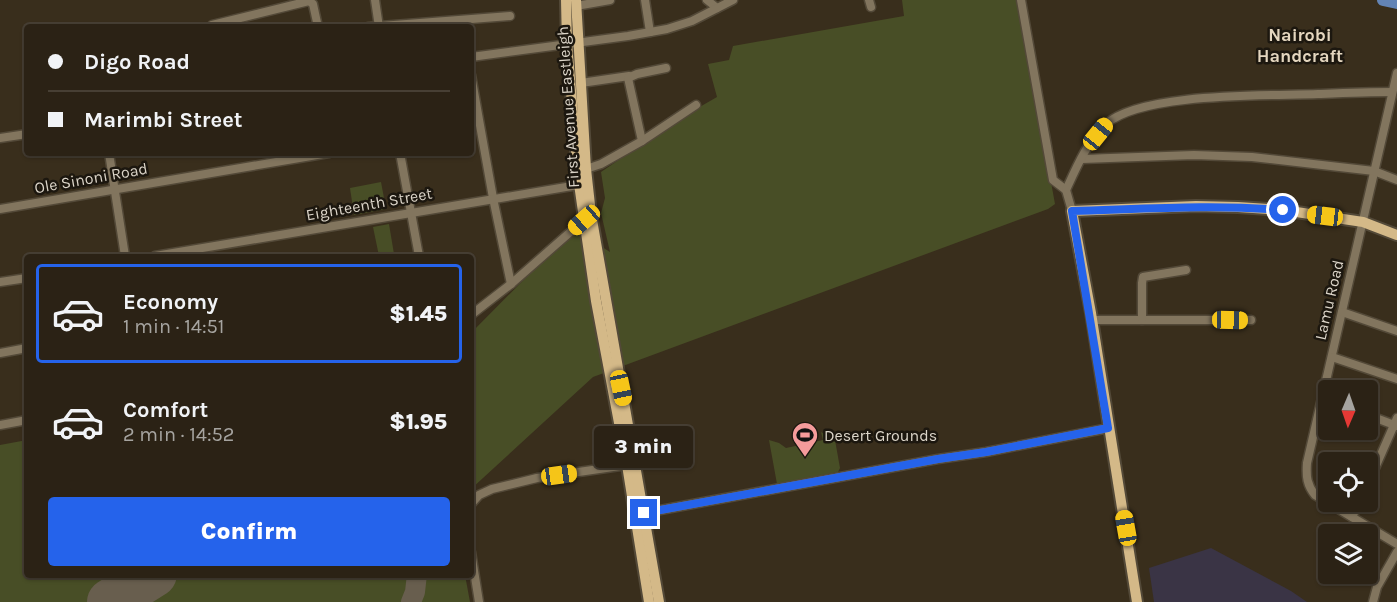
<!DOCTYPE html>
<html lang="en">
<head>
<meta charset="utf-8">
<style>
  :root { --surface:#2b2215; --page:#372f22; --text:#f1f3f6; --muted:#a6a4a0; --line:#473f34; --accent:#2563eb }
  body { margin:0; font-family:Karla,sans-serif; background:var(--page); color:var(--text); height:100vh; display:flex; flex-direction:column; font-size:22px; white-space:nowrap }
  * { box-sizing:border-box; margin:0 }
  p { font-size:20px; color:var(--muted) }
  .icon { flex:none; width:33px; height:33px; fill:none; stroke:currentColor; stroke-width:2; stroke-linecap:round; stroke-linejoin:round }
  .map { position:relative; flex:1; overflow:hidden }
  .drawer { position:absolute; left:24px; top:254px; width:450px; height:324px; display:flex; flex-direction:column; background:var(--surface); border-radius:6px; box-shadow:0 2px 4px #0004,0 0 0 2px var(--line) }
  .drawer>* { flex:none }
  .top-card { position:absolute; left:24px; top:24px; width:450px; height:132px; border-radius:6px; box-shadow:0 2px 4px #0004,0 0 0 2px var(--line); display:grid; align-content:center; height:132px; padding:0 24px; background:var(--surface) }
  .needle { width:39px; rotate:182deg }
  .fabs { position:absolute; left:1318px; top:380px; display:grid; gap:12px }
  .fabs a { display:grid; place-items:center; width:60px; height:60px; border-radius:6px; background:var(--surface); box-shadow:0 2px 4px #0004,0 0 0 2px var(--line); font-size:30px }
  .end { position:absolute; width:27px; height:27px; margin:-14px; border:8px solid #2563eb; background:#fff; box-shadow:0 0 0 3px #fff }
  .from { border-radius:50% }
  .bubble { position:absolute; height:42px; border-radius:6px; background:var(--surface); box-shadow:0 2px 4px #0004,0 0 0 2px var(--line); font-size:20px; font-weight:800; line-height:42px; text-align:center }
  .car { position:absolute; width:18px; height:36px; margin:-18px -9px; border-radius:8px; box-shadow:0 0 4px 2px #0007; background:linear-gradient(#f5c518 24%,#345 0 40%,#f5c518 0 76%,#345 0 86%,#f5c518 0) }
  .top-card b { display:flex; align-items:center; gap:21px; height:57px; font-size:22px }
  .top-card b+b { border-top:2px solid var(--line) }
  .top-card i { width:15px; height:15px; background:var(--text) }
  ul { padding:10px 0 0; list-style:none }
  li { display:flex; align-items:center; gap:18px; height:99px; margin:0 12px 9px; padding:0 12px; border:3px solid transparent; border-radius:6px }
  li div { flex:1 }
  li b { display:block; font-size:22px }
  li em { font-style:normal; font-weight:800 }
  li.selected { border-color:var(--accent) }
  li>.icon { width:54px; height:54px; stroke-width:1.5 }
  .button { display:flex; gap:12px; margin-top:auto; padding:12px 24px }
  .button a { flex:1; height:69px; border-radius:6px; background:var(--accent); color:#fff; font-size:24px; font-weight:800; line-height:69px; text-align:center }
  .map>svg:first-child { display:block }
</style>
</head>
<body>
<div class="map">
<svg width="1397" height="602" viewBox="0 0 1397 602">
  <rect width="100%" height="100%" fill="#392e1c"/>
  <path fill="#3a3445" d="M 1211,548 L 1291,591 L 1307,602 L 1154,602 L 1149,568 Z"/>
  <g fill="#484e26">
    <path d="M 902,0 L 1018,0 L 1055,204 L 1048,209 L 593,377 L 471,489 L 471,333 L 574,229 L 610,252 L 601,213 L 605,198 L 601,172 L 677,120 L 717,97 L 708,64 L 729,60 L 733,46 L 904,16 Z"/>
    <path d="M 381,182 L 386,209 L 354,215 L 350,188 Z"/>
    <path d="M 389,224 L 394,254 L 379,256 L 373,227 Z"/>
    <path d="M 821,432 L 835,440 L 840,468 L 838,472 L 777,484 L 769,440 L 779,443 L 786,448 L 823,440 Z"/>
    <path d="M 27,440 L 27,574 L 465,575 L 470,602 L 0,602 L 0,445 Z"/>
  </g>
  <g fill="none" stroke-linecap="round" stroke-linejoin="round">
    <path stroke="#6384b5" stroke-width="12" d="M 1383,0 L 1397,3"/>
    <path stroke="#685e4e" stroke-width="20" d="M 411,602 L 415,592 L 417,574"/>
    <path stroke="#685e4e" stroke-width="46" d="M 110,602 L 154,574"/>
    <g stroke="#534938" stroke-width="11">
      <g id="minor">
        <path d="M 375,0 L 379,27"/>
        <path d="M 645,0 L 650,32"/>
        <path d="M 707,0 L 717,8"/>
        <path d="M 869,0 L 871,7"/>
        <path d="M 1021,0 L 1053,180 L 1066,190"/>
        <path d="M 576,6 L 610,0"/>
        <path d="M 212,25 L 309,1 L 313,4 L 318,27"/>
        <path d="M 368,27 L 510,16"/>
        <path d="M 471,57 L 628,36 L 667,29 L 692,21 L 733,0"/>
        <path d="M 1397,73 L 1307,463 C 1306,477 1307,485 1315,495 L 1397,544"/>
        <path d="M 471,75 L 493,198 L 511,284"/>
        <path d="M 581,83 L 629,76"/>
        <path d="M 0,138 L 27,134"/>
        <path d="M 642,141 L 696,105"/>
        <path d="M 109,153 L 125,256"/>
        <path d="M 400,153 L 419,256"/>
        <path d="M 1082,159 L 1194,155 L 1252,157 L 1374,171 L 1397,180"/>
        <path d="M 586,169 L 601,164 L 642,141 L 628,78 L 637,74 L 666,68"/>
        <path d="M 0,209 L 329,153"/>
        <path d="M 1072,211 L 1066,190 C 1076,168 1088,140 1106,124 C 1142,92 1269,96 1318,94 C 1343,93 1367,92 1392,92"/>
        <path d="M 155,256 L 584,184"/>
        <path d="M 0,282 L 27,278"/>
        <path d="M 1342,312 L 1397,331"/>
        <path d="M 471,315 L 511,284 L 584,220"/>
        <path d="M 1092,320 L 1251,320"/>
        <path d="M 1142,320 L 1142,283 L 1143,277 L 1186,270"/>
        <path d="M 0,353 L 27,348"/>
        <path d="M 1332,357 L 1397,379"/>
        <path d="M 1368,415 L 1397,426"/>
        <path d="M 0,425 L 27,420"/>
        <path d="M 1368,484 L 1397,418"/>
        <path d="M 471,504 L 479,495 L 492,489 L 537,478 L 627,465"/>
        <path d="M 644,513 L 938,459 L 986,452 L 1109,428"/>
        <path d="M 1352,517 L 1360,501"/>
        <path d="M 471,552 L 479,602"/>
        <path d="M 1373,602 L 1377,587 L 1397,552"/>
      </g>
    </g>
    <g stroke="#534938" stroke-width="14">
      <g id="major">
        <path d="M 566,0 L 567,44 L 579,184 L 596,301 L 627,465 L 649,602"/>
        <path d="M 576,0 L 586,169 L 591,214 L 659,602"/>
        <path d="M 1137,602 L 1091,313 L 1072,211 L 1196,206 L 1238,207 L 1283,210 L 1363,222 L 1397,235"/>
      </g>
    </g>
    <use href="#minor" stroke="#82755e" stroke-width="8"/>
    <use href="#major" stroke="#d4b988" stroke-width="10"/>
  </g>
  <g fill="none" stroke-linecap="round" stroke-linejoin="round">
    <path stroke="#2563eb" stroke-width="8" d="M 644,513 L 938,459 L 986,452 L 1108,428 L 1072,211 C 1143,209 1212,204 1283,210"/>
  </g>
  <defs>
    <g id="stadium-pin" transform="scale(1.35)"><path d="M0 17L-7.5 6A9.5 9.5 0 1 1 7.5 6Z" fill="#f59b9b" stroke="#1c170f"/><path d="M0-5a6.5 5 0 1 0 0 10a6.5 5 0 1 0 0-10ZM-3.5-1.8h7v3.6h-7Z" fill="#111"/></g>
  </defs>
  <g fill-rule="evenodd">
    <use href="#stadium-pin" x="805" y="435"/>
  </g>
  <g text-anchor="middle" dominant-baseline="central" stroke-width="5" stroke-linejoin="round" paint-order="stroke">
    <g font-size="16" fill="#dcd5c9" stroke="#1c170f">
      <text transform="translate(568 107) rotate(-94)">First Avenue Eastleigh</text>
      <text transform="translate(91 178) rotate(-10)">Ole Sinoni Road</text>
      <text transform="translate(369 204) rotate(-10)">Eighteenth Street</text>
      <text transform="translate(1329 300) rotate(-77)">Lamu Road</text>
    </g>
    <g font-size="16" fill="#dcd5c9" stroke="#1c170f" text-anchor="start">
      <text x="824" y="435">Desert Grounds</text>
    </g>
    <g font-size="18" font-weight="bold" fill="#e4d6bf" stroke="#1c170f">
      <text x="1300" y="35">Nairobi<tspan x="1300" dy="21">Handcraft</tspan></text>
    </g>
  </g>
</svg>
<div class="fabs">
<a><svg class="needle" viewBox="-14 -14 28 28"><path d="M0-13l5 13h-10z" fill="#e53935"/><path d="M0 13l5-13h-10z" fill="#a6a4a0"/></svg></a>
<a><svg class="icon" aria-label="locate" viewBox="0 0 24 24"><circle cx="12" cy="12" r="6"/><path d="M12 2v4M12 18v4M2 12h4M18 12h4"/></svg></a>
<a><svg class="icon" aria-label="layers" viewBox="0 0 24 24"><path d="M12 4l9 5-9 5-9-5zM3 14l9 5 9-5"/></svg></a>
</div>
<i class="end from" style="left:1283px;top:210px"></i>
<i class="end" style="left:644px;top:513px"></i>
<div class="bubble" style="left:594px;top:426px;width:99px">3 min</div>
<i class="car" style="left:1098px;top:134px;rotate:39deg"></i>
<i class="car" style="left:1325px;top:216px;rotate:277deg"></i>
<i class="car" style="left:584px;top:220px;rotate:229deg"></i>
<i class="car" style="left:1230px;top:320px;rotate:91deg"></i>
<i class="car" style="left:621px;top:388px;rotate:168deg"></i>
<i class="car" style="left:559px;top:475px;rotate:82deg"></i>
<i class="car" style="left:1126px;top:528px;rotate:350deg"></i>
<div class="top-card">
<b><i class="from"></i>Digo Road</b>
<b><i></i>Marimbi Street</b>
</div>
<section class="drawer">
<ul>
<li class="selected"><svg class="icon" aria-label="car" viewBox="0 0 24 24"><path d="M5 17H2v-5l4-1 3-4h7l3 4 3 1v5h-3M9 17h6M6 11h13"/><circle cx="7" cy="17" r="2"/><circle cx="17" cy="17" r="2"/></svg><div><b>Economy</b><p>1 min · 14:51</p></div><em>$1.45</em></li>
<li><svg class="icon" aria-label="car" viewBox="0 0 24 24"><path d="M5 17H2v-5l4-1 3-4h7l3 4 3 1v5h-3M9 17h6M6 11h13"/><circle cx="7" cy="17" r="2"/><circle cx="17" cy="17" r="2"/></svg><div><b>Comfort</b><p>2 min · 14:52</p></div><em>$1.95</em></li>
</ul>
<div class="button"><a>Confirm</a></div>
</section>
</div>
</body>
</html>
